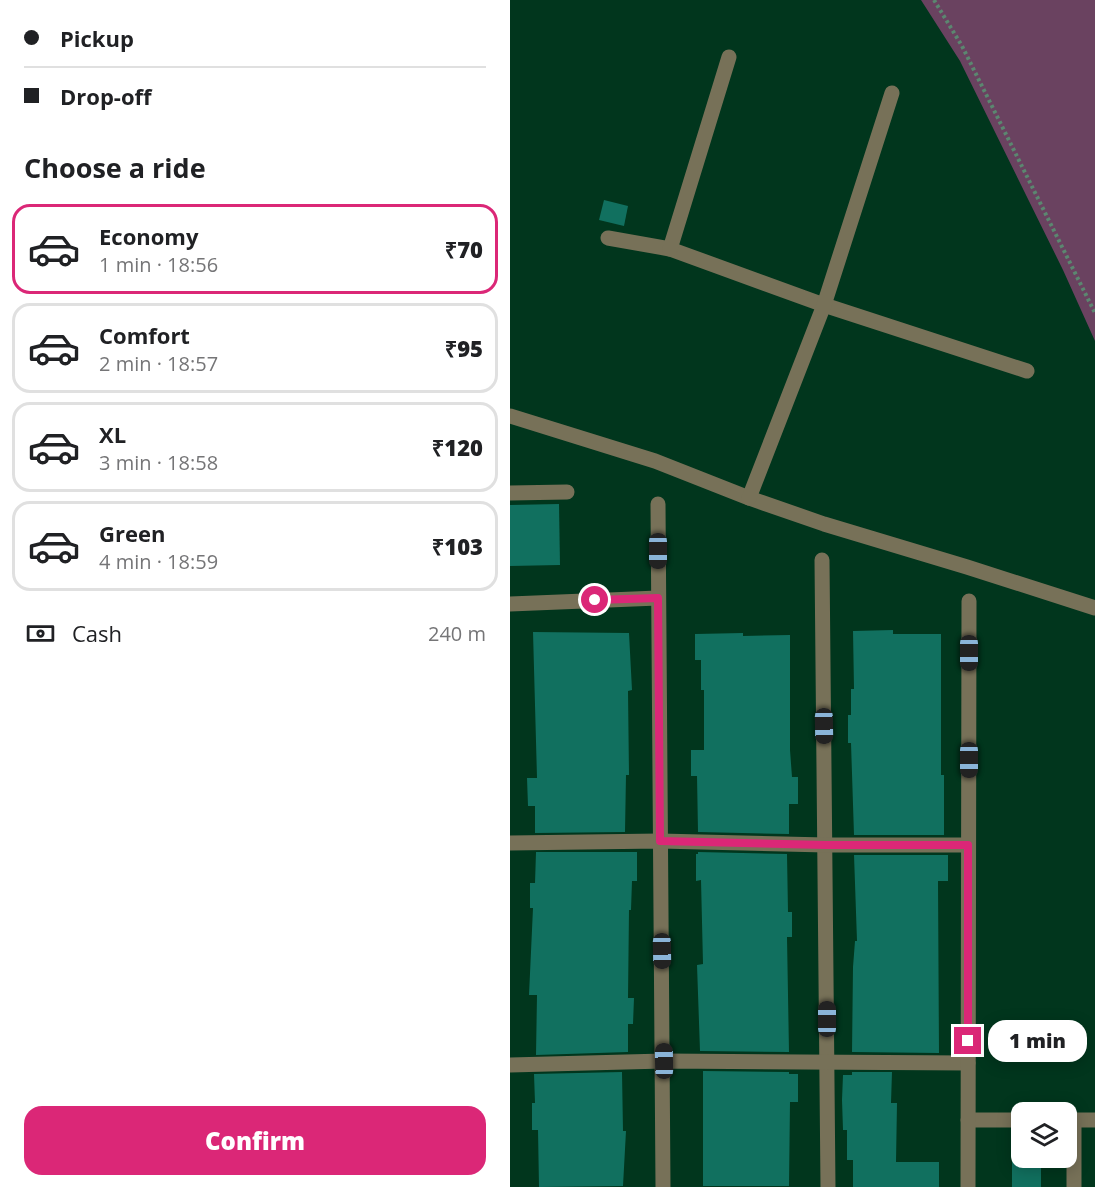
<!DOCTYPE html>
<html lang="en">
<head>
<meta charset="utf-8">
<style>
  :root { --surface:#fff; --page:#f6f6f6; --text:#202124; --muted:#757577; --line:#e0e0e0; --accent:#db2777 }
  body { margin:0; font-family:"Open Sans",sans-serif; background:var(--page); color:var(--text); height:100vh; display:flex; flex-direction:column; font-size:22px; white-space:nowrap }
  * { box-sizing:border-box; margin:0 }
  p { font-size:20px; color:var(--muted) }
  .icon { flex:none; width:33px; height:33px; fill:none; stroke:currentColor; stroke-width:2; stroke-linecap:round; stroke-linejoin:round }
  .map { position:relative; flex:1; overflow:hidden }
  .drawer { display:flex; flex-direction:column; background:var(--surface); width:510px }
  .drawer>* { flex:none }
  .hud { display:grid; align-content:center; height:132px; padding:0 24px; background:var(--surface) }
  .buttons { position:absolute; left:501px; top:1102px; display:grid; gap:12px }
  .buttons a { display:grid; place-items:center; width:66px; height:66px; border-radius:12px; background:var(--surface); box-shadow:0 3px 15px #0003; font-size:30px }
  .end { position:absolute; width:27px; height:27px; margin:-14px; border:8px solid #db2777; background:#fff; box-shadow:0 0 0 3px #fff }
  .from { border-radius:50% }
  .bubble { position:absolute; height:42px; border-radius:18px; background:var(--surface); box-shadow:0 3px 15px #0003; font-size:20px; font-weight:800; line-height:42px; text-align:center }
  .car { position:absolute; width:18px; height:36px; margin:-18px -9px; border-radius:8px; box-shadow:0 0 4px 2px #0007; background:linear-gradient(#222 24%,#8ab4d8 0 40%,#222 0 76%,#8ab4d8 0 86%,#222 0) }
  .hud b { display:flex; align-items:center; gap:21px; height:57px; font-size:22px }
  .hud b+b { border-top:2px solid var(--line) }
  .hud i { width:15px; height:15px; background:var(--text) }
  ul { padding:0; list-style:none }
  li { display:flex; align-items:center; gap:18px; height:90px; margin:0 12px 9px; padding:0 12px; border:3px solid var(--line); border-radius:18px }
  li div { flex:1 }
  li b { display:block; font-size:22px }
  li em { font-style:normal; font-weight:800 }
  li.current { border-color:var(--accent) }
  li>.icon { width:54px; height:54px; stroke-width:1.5 }
  h2 { padding:0 24px; font-size:27px; line-height:72px }
  .pay { display:flex; align-items:center; gap:15px; height:66px; padding:0 24px; font-size:22px }
  .pay p { margin-inline-start:auto }
  .primary-button { display:flex; gap:12px; margin-top:auto; padding:12px 24px }
  .primary-button a { flex:1; height:69px; border-radius:18px; background:var(--accent); color:#fff; font-size:24px; font-weight:800; line-height:69px; text-align:center }
  main { display:flex; flex:1; min-height:0 }
  .map>svg:first-child { display:block }
</style>
</head>
<body>
<main>
<section class="drawer">
<div class="hud">
<b><i class="from"></i>Pickup</b>
<b><i></i>Drop-off</b>
</div>
<h2>Choose a ride</h2>
<ul>
<li class="current"><svg class="icon" aria-label="car" viewBox="0 0 24 24"><path d="M5 17H2v-5l4-1 3-4h7l3 4 3 1v5h-3M9 17h6M6 11h13"/><circle cx="7" cy="17" r="2"/><circle cx="17" cy="17" r="2"/></svg><div><b>Economy</b><p>1 min · 18:56</p></div><em>₹70</em></li>
<li><svg class="icon" aria-label="car" viewBox="0 0 24 24"><path d="M5 17H2v-5l4-1 3-4h7l3 4 3 1v5h-3M9 17h6M6 11h13"/><circle cx="7" cy="17" r="2"/><circle cx="17" cy="17" r="2"/></svg><div><b>Comfort</b><p>2 min · 18:57</p></div><em>₹95</em></li>
<li><svg class="icon" aria-label="car" viewBox="0 0 24 24"><path d="M5 17H2v-5l4-1 3-4h7l3 4 3 1v5h-3M9 17h6M6 11h13"/><circle cx="7" cy="17" r="2"/><circle cx="17" cy="17" r="2"/></svg><div><b>XL</b><p>3 min · 18:58</p></div><em>₹120</em></li>
<li><svg class="icon" aria-label="car" viewBox="0 0 24 24"><path d="M5 17H2v-5l4-1 3-4h7l3 4 3 1v5h-3M9 17h6M6 11h13"/><circle cx="7" cy="17" r="2"/><circle cx="17" cy="17" r="2"/></svg><div><b>Green</b><p>4 min · 18:59</p></div><em>₹103</em></li>
</ul>
<div class="pay"><svg class="icon" aria-label="cash" viewBox="0 0 24 24"><path d="M3 7h18v10H3z"/><circle cx="12" cy="12" r="2"/></svg>Cash<p>240 m</p></div>
<div class="primary-button"><a>Confirm</a></div>
</section>
<div class="map">
<svg width="585" height="1187" viewBox="0 0 585 1187">
  <rect width="100%" height="100%" fill="#01361d"/>
  <path fill="#6a4260" d="M 411,0 L 585,0 L 585,341 L 553,270 L 450,61 Z"/>
  <g fill="#11705f">
    <path d="M 94,200 L 118,206 L 114,226 L 89,220 Z"/>
    <path d="M 49,504 L 50,565 L 0,566 L 0,505 Z"/>
    <path d="M 383,630 L 383,634 L 431,634 L 431,775 L 434,775 L 434,835 L 344,835 L 341,743 L 338,743 L 338,715 L 341,715 L 341,689 L 344,689 L 343,631 Z"/>
    <path d="M 23,632 L 119,633 L 122,690 L 118,691 L 119,775 L 116,775 L 115,832 L 25,833 L 25,806 L 18,806 L 17,778 L 27,778 Z"/>
    <path d="M 233,633 L 233,636 L 280,635 L 280,750 L 282,777 L 288,777 L 288,804 L 279,804 L 279,834 L 188,832 L 187,776 L 181,776 L 181,750 L 194,750 L 194,690 L 191,690 L 191,660 L 185,660 L 185,634 Z"/>
    <path d="M 26,852 L 127,852 L 127,881 L 122,881 L 121,910 L 119,910 L 118,998 L 124,998 L 123,1024 L 118,1024 L 118,1052 L 26,1055 L 27,995 L 19,995 L 23,908 L 20,908 L 20,883 L 25,883 Z"/>
    <path d="M 188,852 L 277,854 L 278,912 L 282,912 L 282,937 L 277,937 L 279,1052 L 190,1051 L 187,965 L 193,964 L 191,880 L 186,881 L 186,854 L 188,854 Z"/>
    <path d="M 344,855 L 438,855 L 438,881 L 428,881 L 429,1053 L 342,1052 L 343,967 L 345,941 L 347,941 Z"/>
    <path d="M 193,1071 L 279,1072 L 279,1074 L 288,1074 L 288,1102 L 280,1102 L 279,1186 L 193,1186 Z"/>
    <path d="M 112,1072 L 113,1131 L 116,1131 L 113,1186 L 29,1187 L 28,1130 L 22,1130 L 22,1103 L 25,1103 L 24,1074 Z"/>
    <path d="M 342,1072 L 382,1072 L 381,1103 L 387,1103 L 386,1162 L 429,1162 L 429,1187 L 343,1187 L 343,1160 L 337,1160 L 337,1130 L 333,1130 L 332,1100 L 333,1075 L 342,1075 Z"/>
    <rect x="502" y="1158" width="29" height="29"/>
  </g>
  <g fill="none" stroke-linecap="round" stroke-linejoin="round">
    <path stroke="#5b8770" stroke-width="4" stroke-dasharray="3 3" stroke-linecap="butt" d="M 424,0 L 452,46 L 585,313"/>
    <g stroke="#777158" stroke-width="15">
      <path d="M 98,238 L 160,249 L 314,305 L 517,371"/>
      <path d="M 160,249 L 219,57"/>
      <path d="M 0,416 L 145,461 L 239,498 L 314,524 L 457,567 L 585,608"/>
      <path d="M 0,493 L 57,492"/>
      <path d="M 239,498 L 314,305 L 382,93"/>
      <path d="M 148,504 L 153,1187"/>
      <path d="M 312,560 L 318,1187"/>
      <path d="M 0,604 L 148,598"/>
      <path d="M 0,843 L 150,841 L 316,845 L 458,845"/>
      <path d="M 0,1065 L 154,1061 L 458,1063"/>
      <path d="M 458,1120 L 512,1120"/>
      <path d="M 556,1120 L 585,1120"/>
      <path d="M 564,1120 L 564,1187"/>
      <path d="M 458,1187 L 459,601"/>
    </g>
  </g>
  <g fill="none" stroke-linecap="round" stroke-linejoin="round">
    <path stroke="#db2777" stroke-width="8" d="M 85,600 L 148,598 L 150,841 L 316,845 L 458,845 L 458,1041"/>
  </g>
</svg>
<div class="buttons">
<a><svg class="icon" aria-label="layers" viewBox="0 0 24 24"><path d="M12 4l9 5-9 5-9-5zM3 14l9 5 9-5"/></svg></a>
</div>
<i class="end from" style="left:85px;top:600px"></i>
<i class="end" style="left:458px;top:1041px"></i>
<div class="bubble" style="left:478px;top:1020px;width:99px">1 min</div>
<i class="car" style="left:148px;top:551px;rotate:180deg"></i>
<i class="car" style="left:459px;top:653px;rotate:180deg"></i>
<i class="car" style="left:314px;top:726px;rotate:179deg"></i>
<i class="car" style="left:459px;top:760px;rotate:180deg"></i>
<i class="car" style="left:152px;top:951px;rotate:179deg"></i>
<i class="car" style="left:317px;top:1019px;rotate:0deg"></i>
<i class="car" style="left:154px;top:1061px;rotate:359deg"></i>
</div>
</main>
</body>
</html>
